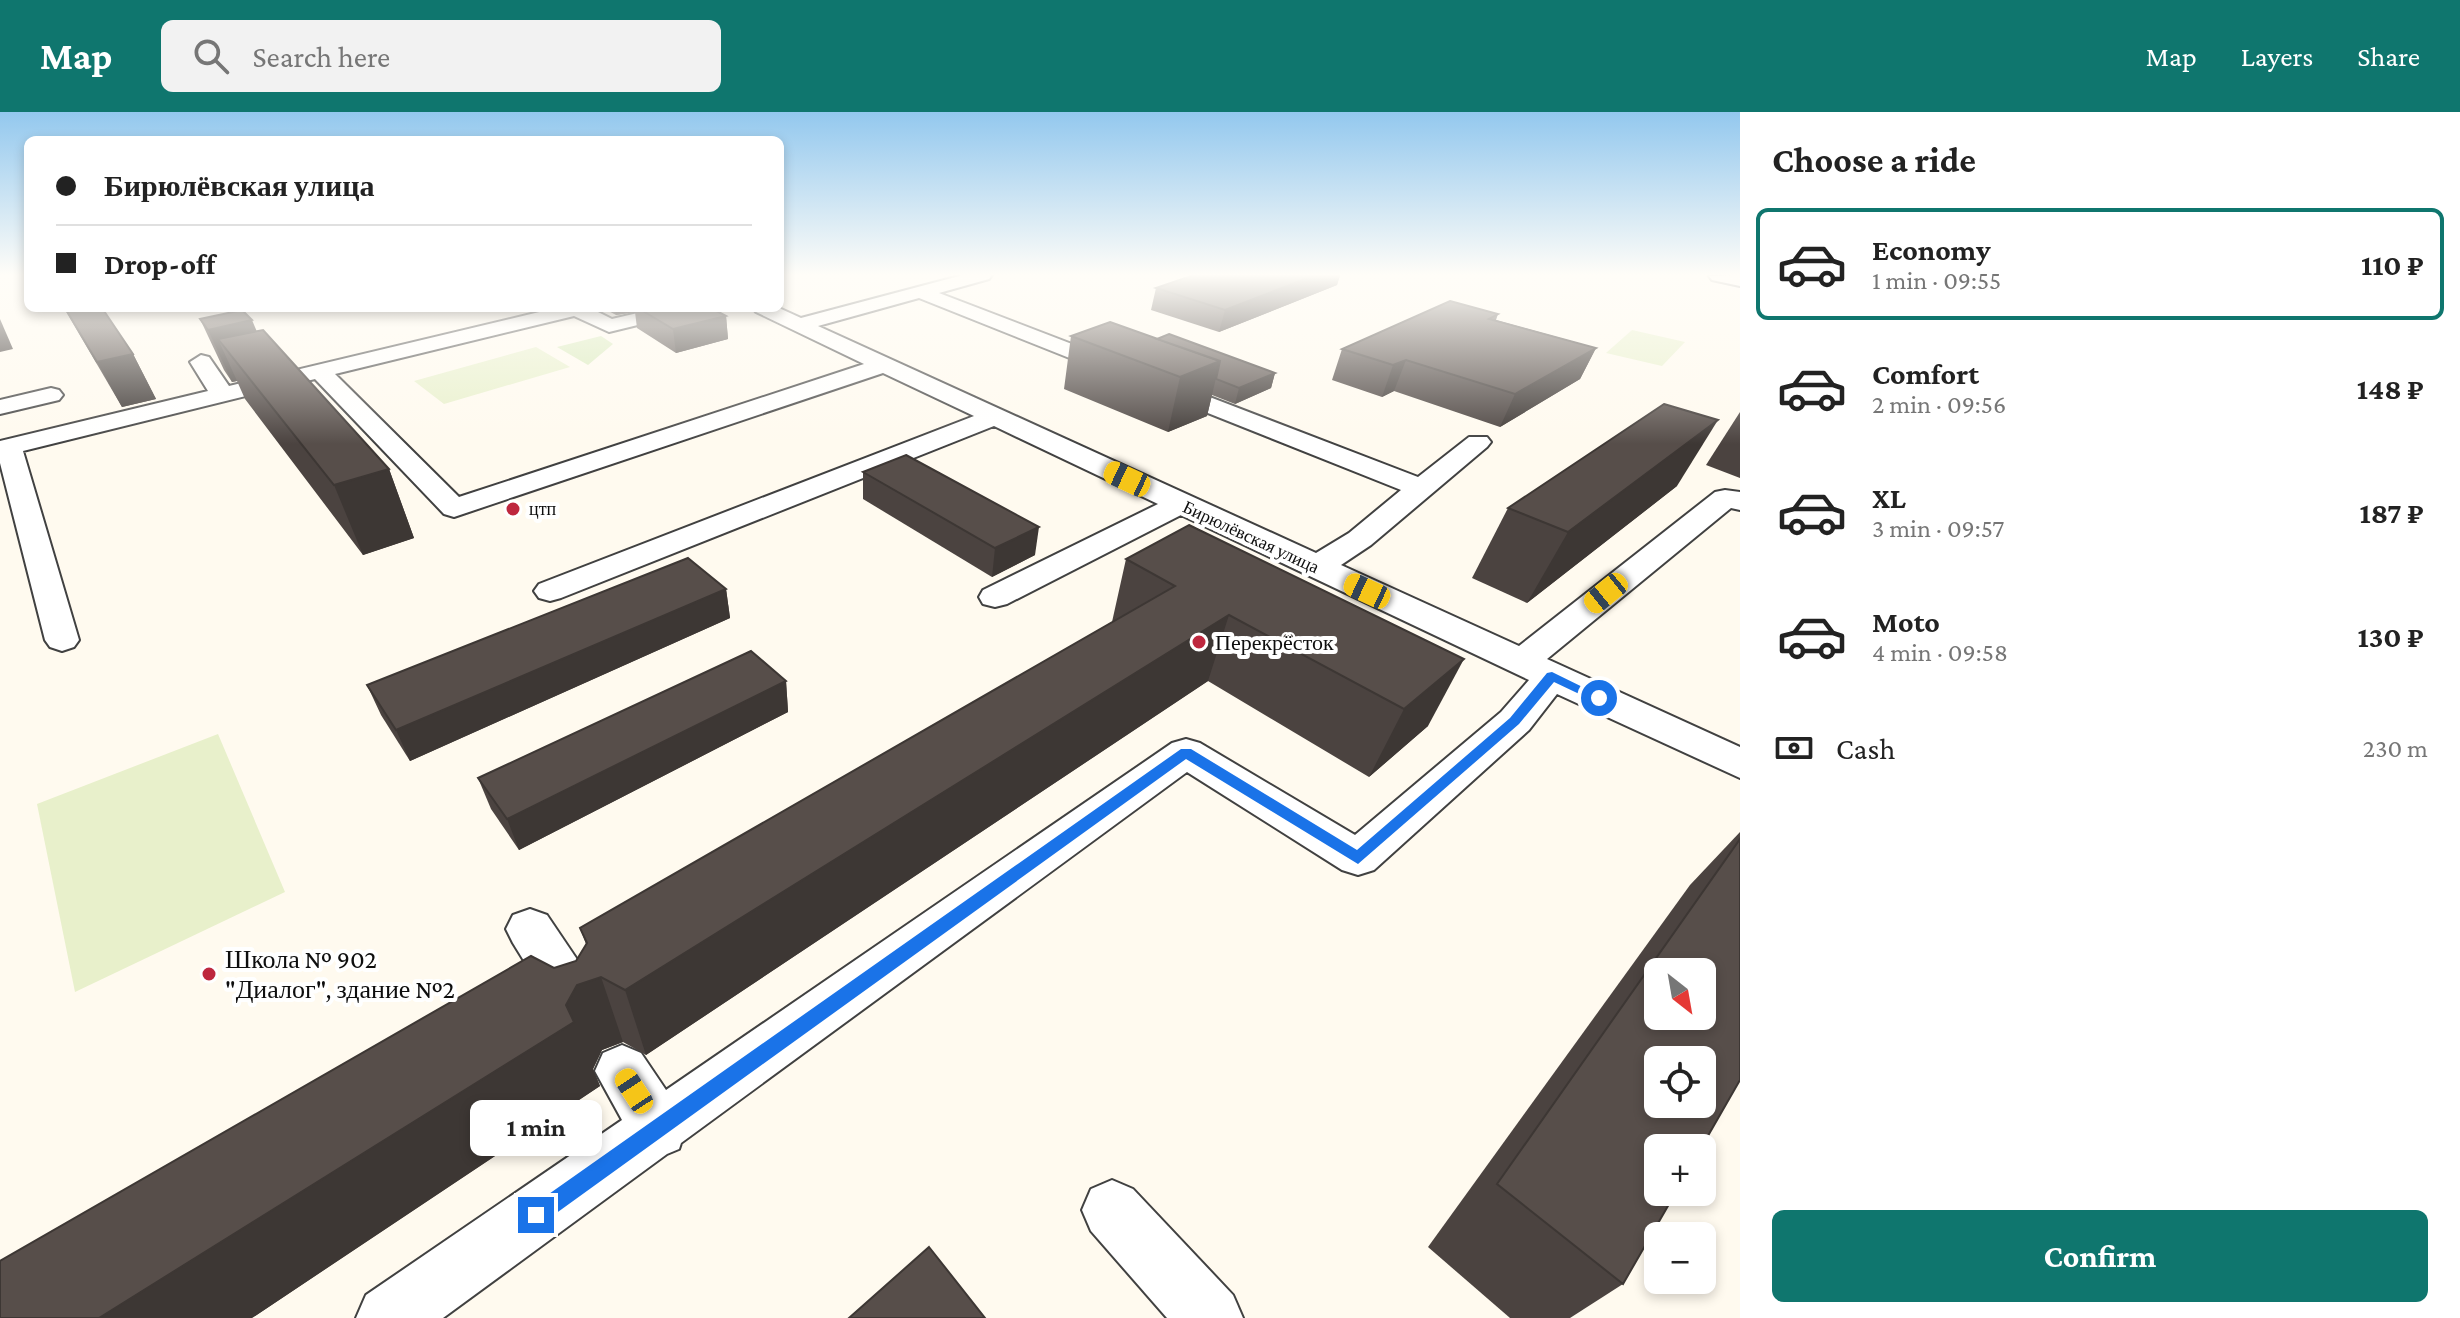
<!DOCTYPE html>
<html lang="en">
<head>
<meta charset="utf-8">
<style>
  :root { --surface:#fff; --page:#f2f2f2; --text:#222; --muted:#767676; --line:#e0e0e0; --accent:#0f766e }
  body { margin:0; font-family:"Crimson Pro",serif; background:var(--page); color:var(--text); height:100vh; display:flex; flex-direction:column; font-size:30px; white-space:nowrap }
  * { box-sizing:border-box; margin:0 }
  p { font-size:26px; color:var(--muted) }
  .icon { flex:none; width:44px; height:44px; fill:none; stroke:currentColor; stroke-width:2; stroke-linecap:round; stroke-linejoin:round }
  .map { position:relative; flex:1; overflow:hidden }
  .sheet { display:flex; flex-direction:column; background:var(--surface); width:720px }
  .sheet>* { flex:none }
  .guide { position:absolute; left:24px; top:24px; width:760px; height:176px; border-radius:12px; box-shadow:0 4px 12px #0003; display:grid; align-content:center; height:176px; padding:0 32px; background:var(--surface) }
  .needle { width:52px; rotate:149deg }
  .controls { position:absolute; left:1644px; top:846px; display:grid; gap:16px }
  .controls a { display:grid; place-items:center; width:72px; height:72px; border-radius:12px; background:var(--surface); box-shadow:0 4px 12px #0003; font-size:40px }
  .end { position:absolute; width:36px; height:36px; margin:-18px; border:10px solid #1a73e8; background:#fff; box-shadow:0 0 0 4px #fff }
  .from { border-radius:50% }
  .bubble { position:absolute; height:56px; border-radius:12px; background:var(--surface); box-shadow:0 4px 12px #0003; font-size:26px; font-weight:700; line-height:56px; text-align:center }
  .car { position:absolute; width:24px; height:48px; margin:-24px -12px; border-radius:10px; box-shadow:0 0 6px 2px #0007; background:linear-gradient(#f5c518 24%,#345 0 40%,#f5c518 0 76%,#345 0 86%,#f5c518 0) }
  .guide b { display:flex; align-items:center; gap:28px; height:76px; font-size:30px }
  .guide b+b { border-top:2px solid var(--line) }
  .guide i { width:20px; height:20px; background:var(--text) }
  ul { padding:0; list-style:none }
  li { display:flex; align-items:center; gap:24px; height:112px; margin:0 16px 12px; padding:0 16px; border:4px solid transparent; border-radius:12px }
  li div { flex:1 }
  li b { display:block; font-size:30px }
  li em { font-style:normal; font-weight:700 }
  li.active { border-color:var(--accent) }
  li>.icon { width:72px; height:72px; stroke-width:1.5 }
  h2 { padding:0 32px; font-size:36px; line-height:96px }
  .pay { display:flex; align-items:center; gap:20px; height:88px; padding:0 32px; font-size:30px }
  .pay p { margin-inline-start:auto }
  .button { display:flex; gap:16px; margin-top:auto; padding:16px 32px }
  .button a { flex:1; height:92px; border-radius:12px; background:var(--accent); color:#fff; font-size:32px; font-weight:700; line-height:92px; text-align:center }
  header { display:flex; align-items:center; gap:48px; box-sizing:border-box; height:112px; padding:0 40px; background:var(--accent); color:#fff }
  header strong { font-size:38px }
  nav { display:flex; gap:44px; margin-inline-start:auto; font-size:28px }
  .search { width:560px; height:72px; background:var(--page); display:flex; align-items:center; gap:20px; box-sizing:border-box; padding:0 28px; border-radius:12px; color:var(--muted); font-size:30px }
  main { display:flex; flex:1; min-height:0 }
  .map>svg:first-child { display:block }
</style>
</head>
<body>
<header>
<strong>Map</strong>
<div class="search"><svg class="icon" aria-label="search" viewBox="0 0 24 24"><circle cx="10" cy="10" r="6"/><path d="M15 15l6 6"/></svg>Search here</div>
<nav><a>Map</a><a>Layers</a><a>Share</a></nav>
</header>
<main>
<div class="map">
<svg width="1740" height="1206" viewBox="0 0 1740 1206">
  <rect width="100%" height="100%" fill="#fffaef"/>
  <path fill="#d7e9b9" d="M 601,224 L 613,232 L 588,253 L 557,235 Z"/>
  <g fill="#e8f0cb">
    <path d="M 1632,218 L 1685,230 L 1662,254 L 1606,241 Z"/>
    <path d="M 536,235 L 570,255 L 444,292 L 414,269 Z"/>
    <path d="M 218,622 L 285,780 L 75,880 L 37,692 Z"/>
  </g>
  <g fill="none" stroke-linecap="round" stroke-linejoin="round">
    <g stroke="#414141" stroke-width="4">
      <g id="minor">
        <path d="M 963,163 L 992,163 L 989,167 L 939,181 L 1418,365 L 1469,325 L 1487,325 L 1491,330 L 1487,335 L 1371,433 L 1341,453 L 1519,534 L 1715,380 L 1725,378 L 1740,380 L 1740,398 L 1731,396 L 1547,547 L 1740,635 L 1740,666 L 1557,582 L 1529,618 L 1374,758 L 1358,763 L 1342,758 L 1187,660 L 681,1031 L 679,1037 L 667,1042 L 443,1206 L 356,1206 L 366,1183 L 622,1008 L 595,959 L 603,941 L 622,933 L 641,941 L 666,978 L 1172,631 L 1186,627 L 1200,631 L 1355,723 L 1501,600 L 1529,568 L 1181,403 L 1007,492 L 995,495 L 983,492 L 979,485 L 983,478 L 1158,392 L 994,314 L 561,486 L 550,489 L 539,486 L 534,479 L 539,472 L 974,304 L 883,261 L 454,405 L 444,402 L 315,267 L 23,339 L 79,528 L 74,535 L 62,539 L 50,535 L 45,528 L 0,351 L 0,329 L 208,279 L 190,250 L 201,243 L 209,245 L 229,274 L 556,196 L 590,196 L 612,207 L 659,196 L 694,196 L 691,200 L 609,220 L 574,204 L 335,262 L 459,385 L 864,252 L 756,200 L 753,196 L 779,196 L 801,206 ZM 919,186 L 1401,378 L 1349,421 L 1316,441 L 818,214 Z"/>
        <path d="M 1740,163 L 1740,174 L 1712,168 L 1709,164 Z"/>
        <path d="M 51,276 L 59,278 L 63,283 L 59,288 L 0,302 L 0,288 Z"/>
        <path d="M 530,797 L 547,803 L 599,880 L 607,896 L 599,912 L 581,919 L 563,912 L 513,831 L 506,817 L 513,803 Z"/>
        <path d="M 1112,1068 L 1133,1077 L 1233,1183 L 1243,1206 L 1167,1206 L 1091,1119 L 1082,1098 L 1091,1077 Z"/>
      </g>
    </g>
    <use href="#minor" fill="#fff" fill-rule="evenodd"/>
  </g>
  <g fill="#4b4340">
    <path d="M 1194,163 L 1340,163 L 1337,173 L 1219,220 L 1151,198 L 1156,176 Z"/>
    <path d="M 64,196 L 102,196 L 133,242 L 156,287 L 122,295 Z"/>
    <path d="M 603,196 L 711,196 L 726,204 L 728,227 L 676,241 L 637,216 L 635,200 L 616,203 Z"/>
    <path d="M 1498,202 L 1496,208 L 1596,236 L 1580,267 L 1500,315 L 1394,279 L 1382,285 L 1332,268 L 1342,237 Z"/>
    <path d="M 200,207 L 256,219 L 389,357 L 414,426 L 363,443 L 245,287 L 237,269 L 232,270 L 224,258 Z"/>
    <path d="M 1071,224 L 1157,227 L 1275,261 L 1271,276 L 1235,292 L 1212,283 L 1207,304 L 1168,320 L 1064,277 Z"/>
    <path d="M 1740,300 L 1740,366 L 1706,353 Z"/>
    <path d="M 863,360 L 1035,443 L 992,465 L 863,387 Z"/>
    <path d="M 1677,374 L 1527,491 L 1472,466 L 1508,396 Z"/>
    <path d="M 1189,413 L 1428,614 L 1369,665 L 1208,569 L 646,943 L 623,930 L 602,938 L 593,957 L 600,974 L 252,1206 L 554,856 L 576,849 L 586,832 L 580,816 L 1112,510 L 1126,447 Z"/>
    <path d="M 726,477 L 730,506 L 410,649 L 381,603 L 367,573 Z"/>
    <path d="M 786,569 L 788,600 L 519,738 L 491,697 L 478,666 Z"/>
    <path d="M 1740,720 L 1740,968 L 1623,1172 L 1570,1206 L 1510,1206 L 1428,1135 L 1690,773 Z"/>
  </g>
  <g fill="#3d3734">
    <path d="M 1315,163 L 1340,163 L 1337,173 L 1219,220 L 1225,198 Z"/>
    <path d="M 615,196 L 634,196 L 635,200 L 616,203 Z"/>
    <path d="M 726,204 L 728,227 L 676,241 L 673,217 Z"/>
    <path d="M 0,207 L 13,237 L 0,240 Z"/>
    <path d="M 252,208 L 274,260 L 218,227 L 237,269 L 232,270 L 208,218 Z"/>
    <path d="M 1596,236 L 1580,267 L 1500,315 L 1515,282 Z"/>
    <path d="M 133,242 L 156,287 L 122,295 L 97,250 Z"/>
    <path d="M 1406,248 L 1394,279 L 1382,285 L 1393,253 Z"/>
    <path d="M 1220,249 L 1207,304 L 1168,320 L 1180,265 Z"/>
    <path d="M 1275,261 L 1271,276 L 1235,292 L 1239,276 Z"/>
    <path d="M 1718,308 L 1677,374 L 1527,491 L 1568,420 Z"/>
    <path d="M 389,357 L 414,426 L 363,443 L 334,373 Z"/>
    <path d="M 1039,415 L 1035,443 L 992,465 L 995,436 Z"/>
    <path d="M 726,477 L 730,506 L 410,649 L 396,618 Z"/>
    <path d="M 1229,503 L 1208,569 L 646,943 L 625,878 Z"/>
    <path d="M 1464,547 L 1428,614 L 1369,665 L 1404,597 Z"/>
    <path d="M 786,569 L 788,600 L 519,738 L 507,707 Z"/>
    <path d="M 601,865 L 623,930 L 602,938 L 593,957 L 600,974 L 252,1206 L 99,1206 L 566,893 L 577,873 Z"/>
  </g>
  <g fill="#574e4a" stroke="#3d3734" stroke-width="2" fill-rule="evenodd">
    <path d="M 1194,163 L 1315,163 L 1225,198 L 1156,176 Z"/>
    <path d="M 1450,189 L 1498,202 L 1489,207 L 1596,236 L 1515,282 L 1406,248 L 1393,253 L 1342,237 Z"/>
    <path d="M 65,196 L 102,196 L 133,242 L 97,250 Z"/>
    <path d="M 638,196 L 711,196 L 726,204 L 673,217 Z"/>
    <path d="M 242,198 L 252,208 L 208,218 L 200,207 Z"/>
    <path d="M 1110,210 L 1220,249 L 1180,265 L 1071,224 Z"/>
    <path d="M 263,218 L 389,357 L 334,373 L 218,227 Z"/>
    <path d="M 1169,222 L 1275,261 L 1239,276 L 1216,267 L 1220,249 L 1157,227 Z"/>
    <path d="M 1664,292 L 1718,308 L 1568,420 L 1508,396 Z"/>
    <path d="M 906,343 L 1039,415 L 995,436 L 863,360 Z"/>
    <path d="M 1189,413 L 1464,547 L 1404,597 L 1229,503 L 625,878 L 601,865 L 577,873 L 566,893 L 574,910 L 99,1206 L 0,1206 L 0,1149 L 531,844 L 554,856 L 576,849 L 587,831 L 580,816 L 1175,474 L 1126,447 Z"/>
    <path d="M 688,446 L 726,477 L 396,618 L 367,573 Z"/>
    <path d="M 751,539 L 786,569 L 507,707 L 478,666 Z"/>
    <path d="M 1740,727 L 1740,968 L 1701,1036 L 1658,1036 L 1658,1080 L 1676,1080 L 1623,1172 L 1497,1072 ZM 1658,860 L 1702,860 L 1702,904 L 1658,904 ZM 1658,948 L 1702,948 L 1702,992 L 1658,992 Z"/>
    <path d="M 929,1135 L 985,1206 L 849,1206 Z"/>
  </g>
  <linearGradient id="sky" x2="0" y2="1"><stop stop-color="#93c8ee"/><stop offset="0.49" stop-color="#fffdf8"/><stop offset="1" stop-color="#fffdf8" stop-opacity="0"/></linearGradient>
  <rect width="1740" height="332" fill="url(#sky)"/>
  <path fill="#1a73e8" d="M 1552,560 L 1605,586 L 1594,589 L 1554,570 L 1519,612 L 1358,752 L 1186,647 L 544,1110 L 536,1113 L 529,1110 L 526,1103 L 529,1096 L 1181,637 L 1191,637 L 1357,738 L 1510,606 L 1547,561 Z"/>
  <g fill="#be273e" stroke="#fff" stroke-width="3">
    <circle cx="513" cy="397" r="8"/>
    <circle cx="1199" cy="530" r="8"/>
    <circle cx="209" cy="862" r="8"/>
  </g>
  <g text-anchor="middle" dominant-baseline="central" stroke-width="8" stroke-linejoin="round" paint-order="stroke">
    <g font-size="18" fill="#0e0e0e" stroke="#fff" text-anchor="start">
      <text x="529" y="397">цтп</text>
    </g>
    <g font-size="18" fill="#0e0e0e" stroke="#fff">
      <text transform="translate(1251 425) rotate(25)">Бирюлёвская улица</text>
    </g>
    <g font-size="22" fill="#0e0e0e" stroke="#fff" text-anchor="start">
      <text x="1215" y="530">Перекрёсток</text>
    </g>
    <g font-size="26" fill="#0e0e0e" stroke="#fff" text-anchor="start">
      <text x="225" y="847">Школа № 902<tspan x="225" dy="30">"Диалог", здание №2</tspan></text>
    </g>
  </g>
</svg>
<div class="controls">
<a><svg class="needle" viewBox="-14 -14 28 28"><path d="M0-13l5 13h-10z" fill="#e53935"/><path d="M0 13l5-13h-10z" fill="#767676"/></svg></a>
<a><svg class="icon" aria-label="locate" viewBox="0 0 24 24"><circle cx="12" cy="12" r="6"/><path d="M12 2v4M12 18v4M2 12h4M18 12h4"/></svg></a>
<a>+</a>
<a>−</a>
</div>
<i class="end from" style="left:1599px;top:586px"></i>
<i class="end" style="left:536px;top:1103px"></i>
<div class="bubble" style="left:470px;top:988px;width:132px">1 min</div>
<i class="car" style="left:1127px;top:367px;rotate:295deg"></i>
<i class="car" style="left:1367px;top:479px;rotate:295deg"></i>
<i class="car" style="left:1606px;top:481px;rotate:231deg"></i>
<i class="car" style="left:634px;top:979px;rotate:327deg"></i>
<div class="guide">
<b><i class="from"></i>Бирюлёвская улица</b>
<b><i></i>Drop-off</b>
</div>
</div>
<section class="sheet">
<h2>Choose a ride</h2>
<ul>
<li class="active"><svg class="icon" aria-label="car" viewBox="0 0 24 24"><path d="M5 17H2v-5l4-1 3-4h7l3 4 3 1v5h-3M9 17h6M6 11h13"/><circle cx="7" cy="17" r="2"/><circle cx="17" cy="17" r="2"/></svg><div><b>Economy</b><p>1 min · 09:55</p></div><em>110 ₽</em></li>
<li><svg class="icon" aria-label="car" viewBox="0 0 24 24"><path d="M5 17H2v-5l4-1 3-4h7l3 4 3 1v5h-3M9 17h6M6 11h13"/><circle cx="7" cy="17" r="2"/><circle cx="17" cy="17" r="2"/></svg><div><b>Comfort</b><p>2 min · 09:56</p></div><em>148 ₽</em></li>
<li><svg class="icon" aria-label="car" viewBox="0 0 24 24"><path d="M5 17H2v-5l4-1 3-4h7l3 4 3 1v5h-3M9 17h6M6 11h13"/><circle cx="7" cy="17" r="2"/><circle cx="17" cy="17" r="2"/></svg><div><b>XL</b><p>3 min · 09:57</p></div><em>187 ₽</em></li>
<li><svg class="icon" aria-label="car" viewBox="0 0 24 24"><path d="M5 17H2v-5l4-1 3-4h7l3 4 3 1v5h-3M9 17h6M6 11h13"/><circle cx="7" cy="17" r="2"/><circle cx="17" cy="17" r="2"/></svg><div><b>Moto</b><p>4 min · 09:58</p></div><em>130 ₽</em></li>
</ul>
<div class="pay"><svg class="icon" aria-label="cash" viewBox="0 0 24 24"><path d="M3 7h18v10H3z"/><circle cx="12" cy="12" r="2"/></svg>Cash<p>230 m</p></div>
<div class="button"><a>Confirm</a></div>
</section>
</main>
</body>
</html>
